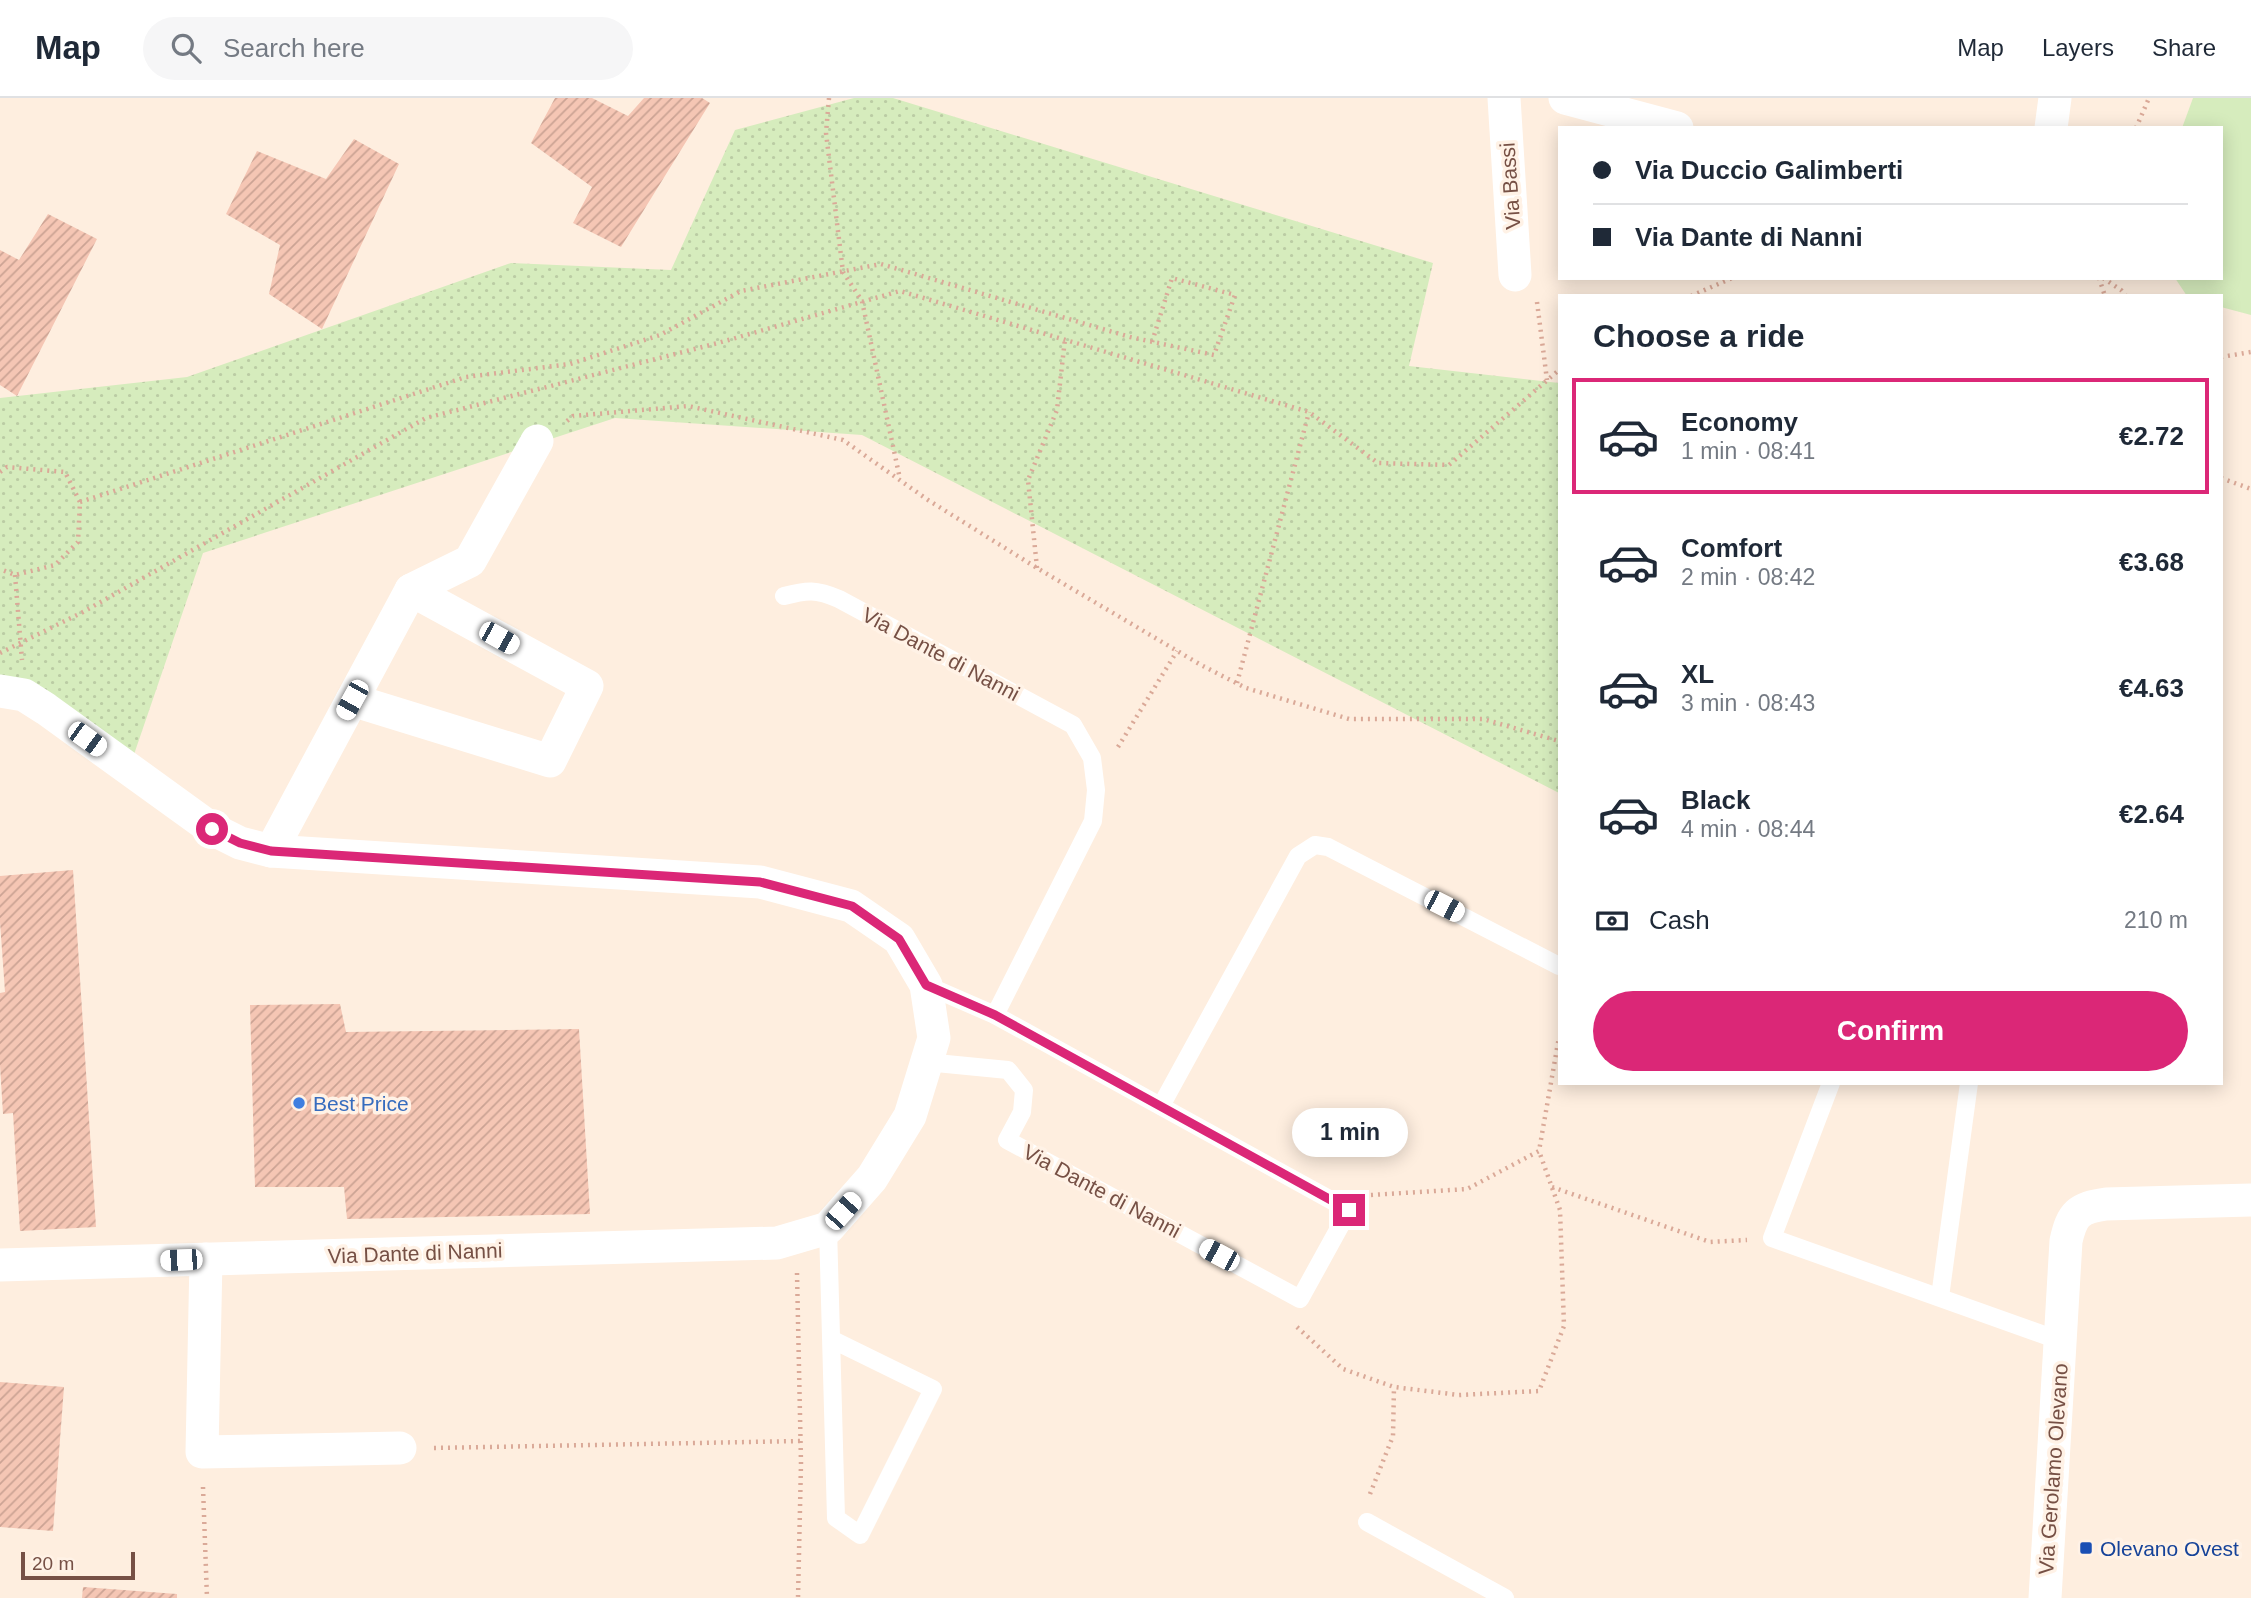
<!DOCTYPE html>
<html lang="en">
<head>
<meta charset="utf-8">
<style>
  :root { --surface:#fff; --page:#f6f6f7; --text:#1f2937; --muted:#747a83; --line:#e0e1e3; --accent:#db2777 }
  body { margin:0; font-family:Arial,sans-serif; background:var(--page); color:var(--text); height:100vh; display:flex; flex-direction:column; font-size:26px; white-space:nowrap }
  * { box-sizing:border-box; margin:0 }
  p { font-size:23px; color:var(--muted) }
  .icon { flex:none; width:38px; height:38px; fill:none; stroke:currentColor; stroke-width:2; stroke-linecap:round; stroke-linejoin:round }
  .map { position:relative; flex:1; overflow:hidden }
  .details { position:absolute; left:1558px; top:196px; width:665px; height:791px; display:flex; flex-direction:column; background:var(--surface); border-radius:0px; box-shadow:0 4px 18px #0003 }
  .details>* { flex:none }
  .guide { position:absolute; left:1558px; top:28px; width:665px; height:154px; border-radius:0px; box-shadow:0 4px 18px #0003; display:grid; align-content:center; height:154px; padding:0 35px; background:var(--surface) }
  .scale { position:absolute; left:21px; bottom:18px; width:114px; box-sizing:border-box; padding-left:7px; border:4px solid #765045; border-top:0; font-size:19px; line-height:24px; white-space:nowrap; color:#765045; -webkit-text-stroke:5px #fff2e6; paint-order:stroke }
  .end { position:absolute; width:32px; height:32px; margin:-16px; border:9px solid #db2777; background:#fff; box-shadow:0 0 0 4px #fff }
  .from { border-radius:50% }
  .bubble { position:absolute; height:49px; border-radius:24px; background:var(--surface); box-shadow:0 4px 18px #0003; font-size:23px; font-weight:700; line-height:49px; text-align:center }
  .car { position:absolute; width:21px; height:42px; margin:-21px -10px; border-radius:9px; box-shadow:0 0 5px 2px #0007; background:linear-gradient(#fff 24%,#345 0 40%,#fff 0 76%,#345 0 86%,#fff 0) }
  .guide b { display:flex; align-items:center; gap:24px; height:66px; font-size:26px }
  .guide b+b { border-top:2px solid var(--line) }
  .guide i { width:18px; height:18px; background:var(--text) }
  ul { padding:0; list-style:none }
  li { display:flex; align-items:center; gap:21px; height:116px; margin:0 14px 10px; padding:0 21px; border:4px solid transparent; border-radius:0px }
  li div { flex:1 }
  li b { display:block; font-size:26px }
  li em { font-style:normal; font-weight:700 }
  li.active { border-color:var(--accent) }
  li>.icon { width:63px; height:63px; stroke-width:1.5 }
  h2 { padding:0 35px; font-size:32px; line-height:84px }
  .pay { display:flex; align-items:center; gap:18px; height:77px; padding:0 35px; font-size:26px }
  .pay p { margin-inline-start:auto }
  .cta { display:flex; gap:14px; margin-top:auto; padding:14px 35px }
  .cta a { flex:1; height:80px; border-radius:42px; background:var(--accent); color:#fff; font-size:28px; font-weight:700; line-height:80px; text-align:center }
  header { display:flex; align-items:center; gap:42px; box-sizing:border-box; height:98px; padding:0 35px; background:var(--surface); border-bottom:2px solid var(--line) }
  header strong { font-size:33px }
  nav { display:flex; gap:38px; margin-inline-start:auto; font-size:24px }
  .search { width:490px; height:63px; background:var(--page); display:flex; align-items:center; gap:18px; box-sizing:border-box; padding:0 24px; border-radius:38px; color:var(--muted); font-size:26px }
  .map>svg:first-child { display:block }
</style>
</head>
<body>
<header>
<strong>Map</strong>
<div class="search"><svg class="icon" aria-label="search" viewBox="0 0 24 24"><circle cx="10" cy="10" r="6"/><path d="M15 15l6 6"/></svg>Search here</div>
<nav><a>Map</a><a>Layers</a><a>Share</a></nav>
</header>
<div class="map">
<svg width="2251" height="1500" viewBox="0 0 2251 1500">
  <defs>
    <pattern id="park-dots" width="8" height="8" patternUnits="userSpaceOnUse" patternTransform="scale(1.75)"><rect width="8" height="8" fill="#d6ecbd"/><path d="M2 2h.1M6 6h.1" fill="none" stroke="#bbcca4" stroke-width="1.8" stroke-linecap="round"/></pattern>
    <pattern id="building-hatch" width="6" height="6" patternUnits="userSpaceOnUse" patternTransform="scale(1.75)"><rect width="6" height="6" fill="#f5c6b4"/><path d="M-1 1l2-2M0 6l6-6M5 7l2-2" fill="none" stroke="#cba394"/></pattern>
  </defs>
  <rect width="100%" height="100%" fill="#feeedf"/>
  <path fill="#d6ecbd" d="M 2193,0 L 2251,0 L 2251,217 L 2221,209 L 2221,198 L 2187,198 L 2175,180 L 2221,180 L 2221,30 L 2182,30 Z"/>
  <path fill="url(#park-dots)" d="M 854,0 L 893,0 L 1433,165 L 1409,268 L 1559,285 L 1559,695 L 862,337 L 615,320 L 203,455 L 129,671 L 0,597 L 0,300 L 187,279 L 511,165 L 671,172 L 735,32 Z"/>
  <g fill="url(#building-hatch)">
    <path d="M 555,0 L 592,0 L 628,18 L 644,0 L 702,0 L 710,5 L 621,149 L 573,125 L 592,89 L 531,45 Z"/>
    <path d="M 354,41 L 399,66 L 322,231 L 269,196 L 280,147 L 226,116 L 257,53 L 326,81 Z"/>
    <path d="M 48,116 L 97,141 L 17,298 L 0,287 L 0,152 L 19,162 Z"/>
    <path d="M 73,772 L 96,1129 L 20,1133 L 13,1015 L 3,1016 L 0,967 L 0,895 L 5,894 L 0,824 L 0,778 Z"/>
    <path d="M 340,906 L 346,934 L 579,931 L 590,1116 L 347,1121 L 344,1089 L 255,1089 L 250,907 Z"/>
    <path d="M 0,1284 L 64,1289 L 53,1433 L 0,1429 Z"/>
    <path d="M 83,1489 L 177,1496 L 177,1500 L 82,1500 Z"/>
  </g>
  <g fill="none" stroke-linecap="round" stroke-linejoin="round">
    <g stroke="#daa998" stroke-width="4.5" stroke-dasharray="2 5" stroke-linecap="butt">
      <path d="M 829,0 L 826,35 L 843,174 L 862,203 L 900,381"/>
      <path d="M 2136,30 L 2149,0"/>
      <path d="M 2099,180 L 2105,198"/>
      <path d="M 2103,180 L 2121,192 L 2126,198"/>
      <path d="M 1691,198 L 1732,180"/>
      <path d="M 1537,204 L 1547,282"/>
      <path d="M 2221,259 L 2251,254"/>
      <path d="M 567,323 L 573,318 L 688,308 L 843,342 L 928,402 L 1037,470 L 1201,567 L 1246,590 L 1349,621 L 1483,621 L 1559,643"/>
      <path d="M 0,374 L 7,369 L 65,374 L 80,404 L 78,444 L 55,467 L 15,477 L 0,471"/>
      <path d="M 2221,380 L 2251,391"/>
      <path d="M 80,404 L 466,279 L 570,266 L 660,237 L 741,193 L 881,166 L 1130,239 L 1214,257 L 1235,197 L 1172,180 L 1152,244"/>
      <path d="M 1037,470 L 1028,382 L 1057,312 L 1065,241"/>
      <path d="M 15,477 L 22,562"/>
      <path d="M 0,555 L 83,514 L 426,320 L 718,245 L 900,193 L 1309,314 L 1378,365 L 1449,367 L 1559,272"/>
      <path d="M 1237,585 L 1309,314"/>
      <path d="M 1118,649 L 1177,553"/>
      <path d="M 1552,1089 L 1710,1144 L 1747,1142"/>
      <path d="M 1371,1097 L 1467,1091 L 1539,1053 L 1559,939"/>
      <path d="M 797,1175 L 801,1365 L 798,1500"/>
      <path d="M 1297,1229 L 1343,1271 L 1394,1289 L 1459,1297 L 1539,1293 L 1564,1228 L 1560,1112 L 1539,1053"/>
      <path d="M 434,1350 L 801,1343"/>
      <path d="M 203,1389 L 207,1500"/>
      <path d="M 1370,1396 L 1393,1338 L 1394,1289"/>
    </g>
    <g stroke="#fff" stroke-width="18">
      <path d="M 784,498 C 807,492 816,491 839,501 L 1073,627 L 1092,660 L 1096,692 L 1093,723 L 995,917"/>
      <path d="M 926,887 L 995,917 L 1349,1112 L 1300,1201 L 1007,1042 L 1022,1014 L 1024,992 L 1008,972 L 926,964"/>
      <path d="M 1831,985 L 1772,1140 L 2061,1243"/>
      <path d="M 1161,1008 L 1298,758 L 1315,747 L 1328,749 L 1559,868"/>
      <path d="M 828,1130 L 836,1420 L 860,1437 L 933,1291 L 831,1241"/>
      <path d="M 1940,1199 L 1969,985"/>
      <path d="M 1367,1424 L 1505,1500"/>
    </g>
    <g stroke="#fff" stroke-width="33">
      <path d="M 1504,0 L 1515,177"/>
      <path d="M 1565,0 L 1677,30"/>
      <path d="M 2051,30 L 2055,0"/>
      <path d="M 0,593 L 24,597 L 46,611 L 212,731 L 240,745 L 271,753 L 760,784 L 851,808 L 899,841 L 926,887 L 934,940 L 910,1018 L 872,1080 L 828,1130 L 777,1145 L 0,1167"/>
      <path d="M 352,602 L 550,663 L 587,588 L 411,492"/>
      <path d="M 271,753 L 411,492 L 470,463 L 537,343"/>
      <path d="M 206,1161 L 202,1354 L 400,1350"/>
      <path d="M 2045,1500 L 2066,1143 C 2072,1116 2078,1110 2106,1106 L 2251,1102"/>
    </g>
  </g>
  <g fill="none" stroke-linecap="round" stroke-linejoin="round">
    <path stroke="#db2777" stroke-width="9" d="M 212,731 L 240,745 L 271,753 L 760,784 L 852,808 L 899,841 L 926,887 L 995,917 L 1349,1112"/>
  </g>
  <circle fill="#3f7fe0" stroke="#fff2e6" stroke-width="2.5" cx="299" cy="1005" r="7"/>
  <rect fill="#1a4fb4" stroke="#fff2e6" stroke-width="2.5" x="2079" y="1443" width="14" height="14" rx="3.5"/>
  <g text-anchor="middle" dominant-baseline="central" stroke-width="7" stroke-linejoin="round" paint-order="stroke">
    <g font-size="21" fill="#765045" stroke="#fff2e6">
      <text transform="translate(1510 88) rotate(-94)">Via Bassi</text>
      <text transform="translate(941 556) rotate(28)">Via Dante di Nanni</text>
      <text transform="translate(1102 1093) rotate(28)">Via Dante di Nanni</text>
      <text transform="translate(415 1155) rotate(-2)">Via Dante di Nanni</text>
      <text transform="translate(2053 1371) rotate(-86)">Via Gerolamo Olevano</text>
    </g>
    <g font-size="21" fill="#366cbe" stroke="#fff2e6" text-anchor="start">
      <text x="313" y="1005">Best Price</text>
    </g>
    <g font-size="21" fill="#164399" stroke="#fff2e6" text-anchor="start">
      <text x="2100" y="1450">Olevano Ovest</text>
    </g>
  </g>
</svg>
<div class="scale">20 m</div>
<i class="end from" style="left:212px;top:731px"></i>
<i class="end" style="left:1349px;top:1112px"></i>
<div class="bubble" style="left:1292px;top:1010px;width:116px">1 min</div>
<i class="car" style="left:499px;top:540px;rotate:119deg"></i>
<i class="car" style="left:352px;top:602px;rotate:209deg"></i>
<i class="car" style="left:87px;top:641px;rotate:126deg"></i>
<i class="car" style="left:1444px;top:808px;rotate:117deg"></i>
<i class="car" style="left:843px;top:1113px;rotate:42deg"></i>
<i class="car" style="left:1219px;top:1157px;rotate:298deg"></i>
<i class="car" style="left:181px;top:1162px;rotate:268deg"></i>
<div class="guide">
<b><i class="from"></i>Via Duccio Galimberti</b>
<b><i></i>Via Dante di Nanni</b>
</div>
<section class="details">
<h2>Choose a ride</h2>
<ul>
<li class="active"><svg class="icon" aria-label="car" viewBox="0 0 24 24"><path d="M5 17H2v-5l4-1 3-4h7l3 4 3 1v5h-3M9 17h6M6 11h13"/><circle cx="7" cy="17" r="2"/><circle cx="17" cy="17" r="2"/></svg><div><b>Economy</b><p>1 min · 08:41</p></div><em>€2.72</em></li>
<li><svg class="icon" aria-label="car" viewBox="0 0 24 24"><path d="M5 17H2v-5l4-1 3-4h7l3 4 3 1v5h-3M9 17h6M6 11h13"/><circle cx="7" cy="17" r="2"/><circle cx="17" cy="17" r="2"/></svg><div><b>Comfort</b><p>2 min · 08:42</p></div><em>€3.68</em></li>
<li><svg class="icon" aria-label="car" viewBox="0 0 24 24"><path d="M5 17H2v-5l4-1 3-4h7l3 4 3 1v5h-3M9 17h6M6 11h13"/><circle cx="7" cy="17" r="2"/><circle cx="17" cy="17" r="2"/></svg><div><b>XL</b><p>3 min · 08:43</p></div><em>€4.63</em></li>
<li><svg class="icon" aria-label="car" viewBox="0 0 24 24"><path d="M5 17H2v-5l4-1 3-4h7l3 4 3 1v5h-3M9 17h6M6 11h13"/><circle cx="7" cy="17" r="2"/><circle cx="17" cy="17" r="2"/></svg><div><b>Black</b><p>4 min · 08:44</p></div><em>€2.64</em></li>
</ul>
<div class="pay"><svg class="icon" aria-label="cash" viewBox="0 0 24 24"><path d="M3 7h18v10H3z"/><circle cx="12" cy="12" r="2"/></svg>Cash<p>210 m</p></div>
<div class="cta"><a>Confirm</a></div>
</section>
</div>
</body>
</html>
